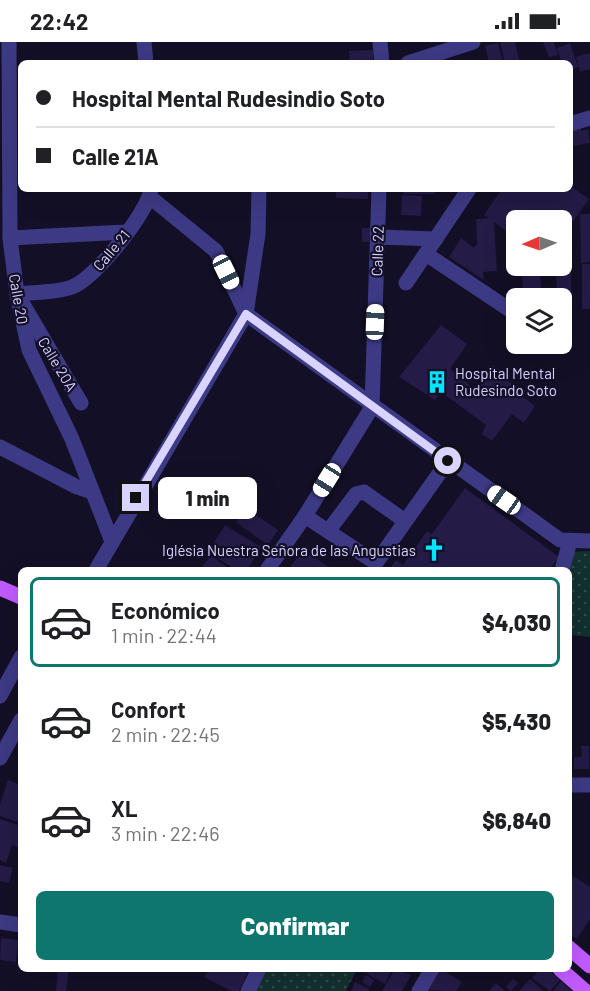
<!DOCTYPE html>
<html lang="es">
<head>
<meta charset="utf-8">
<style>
  :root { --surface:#fff; --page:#f6f6f6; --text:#202124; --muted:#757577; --line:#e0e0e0; --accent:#0f766e }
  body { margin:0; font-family:Barlow,sans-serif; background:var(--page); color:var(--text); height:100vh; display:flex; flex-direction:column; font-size:22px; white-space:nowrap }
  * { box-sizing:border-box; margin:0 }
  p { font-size:20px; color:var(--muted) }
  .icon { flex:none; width:33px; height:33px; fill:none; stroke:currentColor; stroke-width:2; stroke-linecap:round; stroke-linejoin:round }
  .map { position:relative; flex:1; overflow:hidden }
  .details { position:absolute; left:18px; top:525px; width:554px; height:405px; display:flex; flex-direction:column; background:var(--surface); border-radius:9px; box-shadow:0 6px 24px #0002 }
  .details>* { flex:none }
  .hud { position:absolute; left:18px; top:18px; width:555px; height:132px; border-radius:9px; box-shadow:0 6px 24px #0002; display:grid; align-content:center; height:132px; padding:0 18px; background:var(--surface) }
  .needle { width:39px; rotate:268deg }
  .buttons { position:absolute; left:506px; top:168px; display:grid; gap:12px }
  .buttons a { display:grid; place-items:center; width:66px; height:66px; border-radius:9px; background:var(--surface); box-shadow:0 6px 24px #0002; font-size:30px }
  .end { position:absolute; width:27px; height:27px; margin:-14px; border:8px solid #d9d4ff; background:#111; box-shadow:0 0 0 3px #111 }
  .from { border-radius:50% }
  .bubble { position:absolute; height:42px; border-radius:9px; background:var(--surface); box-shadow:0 6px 24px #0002; font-size:20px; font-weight:800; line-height:42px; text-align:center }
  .car { position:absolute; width:18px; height:36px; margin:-18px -9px; border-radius:8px; box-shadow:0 0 4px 2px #0007; background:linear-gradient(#fff 24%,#345 0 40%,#fff 0 76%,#345 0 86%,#fff 0) }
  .hud b { display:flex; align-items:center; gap:21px; height:57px; font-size:22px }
  .hud b+b { border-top:2px solid var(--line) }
  .hud i { width:15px; height:15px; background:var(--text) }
  ul { padding:10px 0 0; list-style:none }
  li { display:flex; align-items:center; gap:18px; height:90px; margin:0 12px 9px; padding:0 6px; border:3px solid transparent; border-radius:9px }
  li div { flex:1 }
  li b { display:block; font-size:22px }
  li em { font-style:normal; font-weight:800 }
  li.selected { border-color:var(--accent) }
  li>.icon { width:54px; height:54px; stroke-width:1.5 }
  .cta { display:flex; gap:12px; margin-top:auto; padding:12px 18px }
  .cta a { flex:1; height:69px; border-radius:9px; background:var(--accent); color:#fff; font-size:24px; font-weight:800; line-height:69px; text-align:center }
  .status { display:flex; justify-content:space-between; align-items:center; height:42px; padding:0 30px; background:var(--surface); direction:ltr }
  .status svg { height:16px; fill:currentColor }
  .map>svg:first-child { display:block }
</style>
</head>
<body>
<div class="status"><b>22:42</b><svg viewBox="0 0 49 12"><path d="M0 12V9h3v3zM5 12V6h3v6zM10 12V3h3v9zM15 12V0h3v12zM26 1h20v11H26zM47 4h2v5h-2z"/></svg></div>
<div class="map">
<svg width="590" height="949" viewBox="0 0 590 949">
  <defs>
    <pattern id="grass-dots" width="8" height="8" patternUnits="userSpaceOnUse" patternTransform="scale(1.5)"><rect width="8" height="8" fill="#12302f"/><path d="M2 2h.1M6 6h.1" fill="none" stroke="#344d4e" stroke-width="1.8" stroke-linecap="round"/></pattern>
  </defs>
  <rect width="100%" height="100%" fill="#130f26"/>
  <g fill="url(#grass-dots)">
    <path d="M 590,509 L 590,595 L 569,593 L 569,510 Z"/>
    <path d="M 253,927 L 357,927 L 346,949 L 241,949 Z"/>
  </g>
  <g fill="#241b47">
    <path d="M 500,0 L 515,0 L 520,21 L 505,21 Z"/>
    <path d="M 543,0 L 554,0 L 558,13 L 549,15 Z"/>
    <path d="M 498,1 L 503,21 L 489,21 L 485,4 Z"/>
    <path d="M 570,1 L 578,25 L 570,28 L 570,21 L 562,21 L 557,6 Z"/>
    <path d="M 373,8 L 373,21 L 350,21 L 349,9 Z"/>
    <path d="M 590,11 L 590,27 L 580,30 L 576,15 Z"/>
    <path d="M 581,85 L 581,89 L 588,87 L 590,101 L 573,104 L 570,87 Z"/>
    <path d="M 570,144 L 589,157 L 561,197 L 561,178 L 516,178 L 516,196 L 494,180 L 497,229 L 483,230 L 484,238 L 449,215 L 461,196 L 474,206 L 477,202 L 476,177 L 489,176 L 484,173 L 502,147 L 570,147 Z"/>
    <path d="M 336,147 L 368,147 L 368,157 L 336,156 Z"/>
    <rect x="403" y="147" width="32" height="5"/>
    <path d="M 402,153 L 422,154 L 421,174 L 401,173 Z"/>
    <path d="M 580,172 L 590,172 L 590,220 L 581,221 Z"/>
    <rect x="362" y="186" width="14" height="14"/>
    <rect x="582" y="222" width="8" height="45"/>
    <path d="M 556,227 L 571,227 L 572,277 L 561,278 L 561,256 L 557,256 Z"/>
    <path d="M 540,231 L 542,256 L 523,256 L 522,232 Z"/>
    <path d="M 441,283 L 467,302 L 450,327 L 474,347 L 493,323 L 506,332 L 502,336 L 522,347 L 520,353 L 535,364 L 524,381 L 512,372 L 492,399 L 482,392 L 486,383 L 441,350 L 435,358 L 399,335 Z"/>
    <path d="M 465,446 L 559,515 L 549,528 L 389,528 L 396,518 L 403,523 L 427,489 L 432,492 Z"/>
    <path d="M 246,466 L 278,488 L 268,503 L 236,480 Z"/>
    <path d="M 225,483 L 261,505 L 247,528 L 236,528 L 208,510 Z"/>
    <path d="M 303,507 L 333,528 L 288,528 Z"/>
    <path d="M 211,513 L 230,528 L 200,528 Z"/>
    <rect x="568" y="698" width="3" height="31"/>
    <path d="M 581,704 L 589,704 L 589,727 L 574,727 L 574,715 L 582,715 Z"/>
    <path d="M 8,738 L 21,743 L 21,781 L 0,774 L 0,763 Z"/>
    <path d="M 0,777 L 21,784 L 21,806 L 12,803 L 6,821 L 0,818 Z"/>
    <path d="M 0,823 L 13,826 L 9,841 L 0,839 Z"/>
    <path d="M 568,831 L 590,845 L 590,877 L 577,897 L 568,891 Z"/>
    <path d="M 1,896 L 18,898 L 16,920 L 0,918 Z"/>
    <path d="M 58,927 L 69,927 L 66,949 L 56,949 Z"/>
    <path d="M 208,927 L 249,927 L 239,949 L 232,949 L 204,935 Z"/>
    <path d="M 366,927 L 392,927 L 385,942 L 364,930 Z"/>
    <path d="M 395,927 L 411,933 L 402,949 L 382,949 Z"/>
    <path d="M 441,927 L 462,940 L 456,949 L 428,948 Z"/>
    <path d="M 540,927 L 547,927 L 560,938 L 550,949 L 532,936 Z"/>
    <path d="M 366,933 L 374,938 L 370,945 L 362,940 Z"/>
    <path d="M 513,937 L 518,941 L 511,949 L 506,945 Z"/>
    <path d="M 530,937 L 543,949 L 519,949 Z"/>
    <path d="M 561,939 L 572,949 L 553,949 Z"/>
    <path d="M 355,940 L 369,947 L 368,949 L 351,949 Z"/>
    <path d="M 496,941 L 505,949 L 489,949 Z"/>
  </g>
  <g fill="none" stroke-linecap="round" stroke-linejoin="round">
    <g stroke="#3d3a85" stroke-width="15">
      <path d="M 9,0 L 10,196 L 17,252 L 29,308 L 72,397 L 111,497"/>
      <path d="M 144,0 L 146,21"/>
      <path d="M 380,0 L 382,21"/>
      <path d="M 408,21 L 473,0"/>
      <path d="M 570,82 L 590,76"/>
      <path d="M 150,155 L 216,209 L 246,272 L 560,498 L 590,499"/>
      <path d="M 378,195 L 436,197"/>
      <path d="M 10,196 L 126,190"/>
      <path d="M 426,212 L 516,272"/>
      <path d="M 406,241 L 469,147"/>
      <path d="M 81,361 L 17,252 C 34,250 56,251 72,245 C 94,238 149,169 151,147"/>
      <path d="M 0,405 L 77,445 L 92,450"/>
      <path d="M 305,474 L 376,521 L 448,419"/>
      <path d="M 329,488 L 356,452 L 364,450 L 405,479"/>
      <path d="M 96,528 L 246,272 L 258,192 L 259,147"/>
      <path d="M 267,528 L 305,474 L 372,365 L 379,147"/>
      <path d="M 562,528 L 570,499"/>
      <path d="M 0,654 L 21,615"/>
      <path d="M 0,716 L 21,678"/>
      <path d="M 568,743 L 590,743"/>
      <path d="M 0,880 L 21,883"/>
      <path d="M 248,949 L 259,927"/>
      <path d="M 419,949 L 432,927"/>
    </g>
    <g stroke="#c25bff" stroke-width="15">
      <path d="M 0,546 L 21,555"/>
      <path d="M 568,905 L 590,924"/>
      <path d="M 560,927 L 585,949"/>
    </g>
  </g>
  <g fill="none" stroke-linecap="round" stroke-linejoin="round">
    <path stroke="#d9d4ff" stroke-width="8" d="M 136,456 L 246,272 L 448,419"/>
  </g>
  <defs>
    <g id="building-bare" transform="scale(1.8)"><path d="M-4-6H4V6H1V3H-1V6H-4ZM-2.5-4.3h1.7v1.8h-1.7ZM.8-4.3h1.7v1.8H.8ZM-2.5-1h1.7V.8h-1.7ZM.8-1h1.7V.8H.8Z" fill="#00e5ff" stroke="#130f26" stroke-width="2.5" paint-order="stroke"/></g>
    <g id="church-bare" transform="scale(1.8)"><path d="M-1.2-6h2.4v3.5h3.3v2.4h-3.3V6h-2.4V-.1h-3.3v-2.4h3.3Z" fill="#00e5ff" stroke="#130f26" stroke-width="2.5" paint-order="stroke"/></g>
  </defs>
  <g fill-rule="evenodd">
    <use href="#building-bare" x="437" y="340"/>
    <use href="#church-bare" x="434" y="508"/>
  </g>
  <g text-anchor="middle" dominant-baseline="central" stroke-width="4.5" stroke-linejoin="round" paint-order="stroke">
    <g font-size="15" fill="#d9d4ff" stroke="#130f26">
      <text transform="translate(111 208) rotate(-50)">Calle 21</text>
      <text transform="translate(377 209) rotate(-88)">Calle 22</text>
      <text transform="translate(19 257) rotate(80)">Calle 20</text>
      <text transform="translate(58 322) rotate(59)">Calle 20A</text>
    </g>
    <g font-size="15" fill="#d9d4ff" stroke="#130f26" text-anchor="start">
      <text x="455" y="331">Hospital Mental<tspan x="455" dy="17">Rudesindo Soto</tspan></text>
      <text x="416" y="508" text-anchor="end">Iglésia Nuestra Señora de las Angustias</text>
    </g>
  </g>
</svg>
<div class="buttons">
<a><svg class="needle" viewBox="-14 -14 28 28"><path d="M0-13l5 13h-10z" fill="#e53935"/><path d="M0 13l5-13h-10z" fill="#757577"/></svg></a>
<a><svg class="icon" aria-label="layers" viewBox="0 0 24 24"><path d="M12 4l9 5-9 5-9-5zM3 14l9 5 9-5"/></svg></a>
</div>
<i class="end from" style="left:448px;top:419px"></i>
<i class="end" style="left:136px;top:456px"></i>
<div class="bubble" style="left:158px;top:435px;width:99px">1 min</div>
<i class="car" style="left:226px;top:230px;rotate:154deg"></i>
<i class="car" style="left:375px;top:280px;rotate:2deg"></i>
<i class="car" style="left:327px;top:438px;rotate:212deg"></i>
<i class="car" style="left:504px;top:458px;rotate:305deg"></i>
<div class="hud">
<b><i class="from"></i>Hospital Mental Rudesindio Soto</b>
<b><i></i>Calle 21A</b>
</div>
<section class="details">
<ul>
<li class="selected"><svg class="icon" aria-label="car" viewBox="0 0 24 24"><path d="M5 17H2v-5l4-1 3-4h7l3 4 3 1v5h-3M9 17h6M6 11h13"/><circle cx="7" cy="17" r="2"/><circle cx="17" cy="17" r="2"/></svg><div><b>Económico</b><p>1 min · 22:44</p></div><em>$4,030</em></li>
<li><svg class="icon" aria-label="car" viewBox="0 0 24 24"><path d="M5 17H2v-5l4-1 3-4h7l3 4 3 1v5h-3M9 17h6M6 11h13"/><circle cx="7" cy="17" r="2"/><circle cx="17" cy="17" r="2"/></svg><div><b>Confort</b><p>2 min · 22:45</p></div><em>$5,430</em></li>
<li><svg class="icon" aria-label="car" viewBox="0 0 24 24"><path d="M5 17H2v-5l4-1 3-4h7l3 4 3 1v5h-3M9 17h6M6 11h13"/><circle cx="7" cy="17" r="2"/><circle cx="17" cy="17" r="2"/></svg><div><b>XL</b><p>3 min · 22:46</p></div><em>$6,840</em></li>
</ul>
<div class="cta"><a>Confirmar</a></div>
</section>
</div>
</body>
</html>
